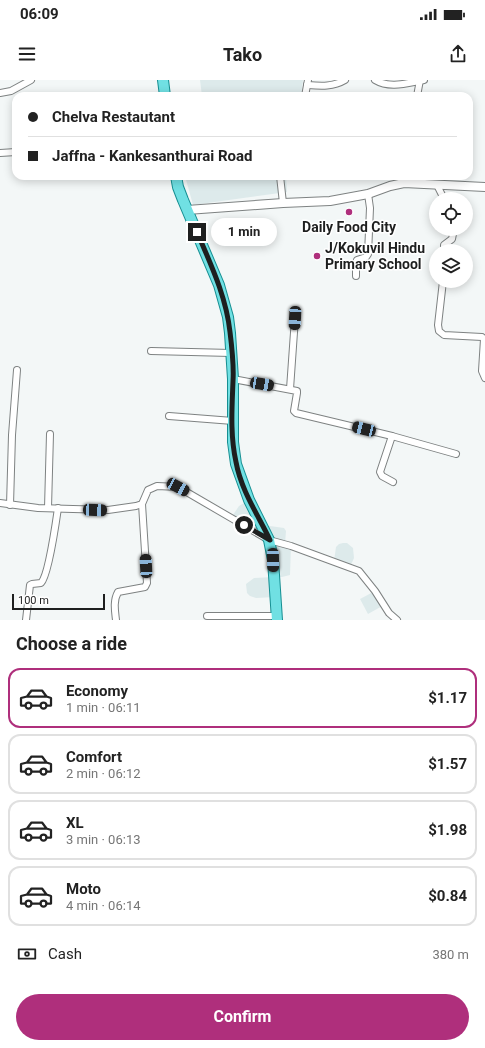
<!DOCTYPE html>
<html lang="en">
<head>
<meta charset="utf-8">
<style>
  :root { --surface:#fff; --page:#f6f6f6; --text:#222; --muted:#767676; --line:#e0e0e0; --accent:#af2f7c }
  body { margin:0; font-family:Roboto,sans-serif; background:var(--page); color:var(--text); height:100vh; display:flex; flex-direction:column; font-size:15px; white-space:nowrap }
  * { box-sizing:border-box; margin:0 }
  p { font-size:13px; color:var(--muted) }
  .icon { flex:none; width:22px; height:22px; fill:none; stroke:currentColor; stroke-width:2; stroke-linecap:round; stroke-linejoin:round }
  .map { position:relative; height:540px; overflow:hidden }
  .sheet { display:flex; flex-direction:column; background:var(--surface); flex:1 }
  .sheet>* { flex:none }
  .hud { position:absolute; left:12px; top:12px; width:461px; height:88px; border-radius:12px; box-shadow:0 2px 10px #0003; display:grid; align-content:center; height:88px; padding:0 16px; background:var(--surface) }
  .tools { position:absolute; left:429px; top:112px; display:grid; gap:8px }
  .tools a { display:grid; place-items:center; width:44px; height:44px; border-radius:50%; background:var(--surface); box-shadow:0 2px 10px #0003; font-size:20px }
  .scale { position:absolute; left:12px; bottom:10px; width:93px; box-sizing:border-box; padding-left:4px; border:2px solid #1e1f1f; border-top:0; font-size:11px; line-height:14px; white-space:nowrap; color:#1e1f1f; -webkit-text-stroke:3px #fff; paint-order:stroke }
  .end { position:absolute; width:18px; height:18px; margin:-9px; border:5px solid #1e1f1f; background:#fff; box-shadow:0 0 0 2px #fff }
  .from { border-radius:50% }
  .bubble { position:absolute; height:28px; border-radius:14px; background:var(--surface); box-shadow:0 2px 10px #0003; font-size:13px; font-weight:700; line-height:28px; text-align:center }
  .car { position:absolute; width:12px; height:24px; margin:-12px -6px; border-radius:5px; box-shadow:0 0 3px 1px #0007; background:linear-gradient(#222 24%,#8ab4d8 0 40%,#222 0 76%,#8ab4d8 0 86%,#222 0) }
  .hud b { display:flex; align-items:center; gap:14px; height:38px; font-size:15px }
  .hud b+b { border-top:1px solid var(--line) }
  .hud i { width:10px; height:10px; background:var(--text) }
  ul { padding:0; list-style:none }
  li { display:flex; align-items:center; gap:12px; height:60px; margin:0 8px 6px; padding:0 8px; border:2px solid var(--line); border-radius:12px }
  li div { flex:1 }
  li b { display:block; font-size:15px }
  li em { font-style:normal; font-weight:700 }
  li.selected { border-color:var(--accent) }
  li>.icon { width:36px; height:36px; stroke-width:1.5 }
  h2 { padding:0 16px; font-size:18px; line-height:48px }
  .pay { display:flex; align-items:center; gap:10px; height:44px; padding:0 16px; font-size:15px }
  .pay p { margin-inline-start:auto }
  .action { display:flex; gap:8px; margin-top:auto; padding:8px 16px }
  .action a { flex:1; height:46px; border-radius:24px; background:var(--accent); color:#fff; font-size:16px; font-weight:700; line-height:46px; text-align:center }
  .status { display:flex; justify-content:space-between; align-items:center; height:28px; padding:0 20px; background:var(--surface); direction:ltr }
  .status svg { height:11px; fill:currentColor }
  header { display:flex; justify-content:space-between; align-items:center; height:52px; padding:0 16px; background:var(--surface); font-size:18px; font-weight:700 }
  .map>svg:first-child { display:block }
</style>
</head>
<body>
<div class="status"><b>06:09</b><svg viewBox="0 0 49 12"><path d="M0 12V9h3v3zM5 12V6h3v6zM10 12V3h3v9zM15 12V0h3v12zM26 1h20v11H26zM47 4h2v5h-2z"/></svg></div>
<header><svg class="icon" aria-label="menu" viewBox="0 0 24 24"><path d="M4 6h16M4 12h16M4 18h16"/></svg>Tako<svg class="icon" aria-label="share" viewBox="0 0 24 24"><path d="M12 15V3M7 8l5-5 5 5M5 13v7h14v-7"/></svg></header>
<div class="map">
<svg width="485" height="540" viewBox="0 0 485 540">
  <rect width="100%" height="100%" fill="#f3f7f7"/>
  <g fill="#ddeaeb">
    <path d="M 200,0 L 303,0 L 301,16 L 202,16 Z"/>
    <path d="M 185,96 L 286,96 L 287,112 L 193,125 Z"/>
    <path d="M 249,420 L 263,445 L 284,448 L 286,451 L 285,464 L 291,466 L 290,495 L 282,497 L 274,497 L 275,517 L 256,518 L 250,516 L 247,513 L 246,504 L 254,498 L 274,497 L 269,460 L 231,438 L 239,426 Z"/>
    <path d="M 343,463 L 347,463 L 353,468 L 354,478 L 350,487 L 334,481 L 336,467 L 339,464 Z"/>
    <path d="M 375,511 L 384,525 L 368,534 L 360,519 Z"/>
  </g>
  <g fill="none" stroke-linecap="round" stroke-linejoin="round">
    <g stroke="#7e8282" stroke-width="8">
      <g id="minor">
        <path d="M 375,0 C 390,9 407,3 424,0"/>
        <path d="M 307,5 C 321,6 333,7 345,0"/>
        <path d="M 0,13 L 11,11 L 31,0"/>
        <path d="M 305,16 L 308,0"/>
        <path d="M 417,16 L 420,0"/>
        <path d="M 0,73 L 16,72"/>
        <path d="M 280,96 L 283,123"/>
        <path d="M 422,104 L 423,96"/>
        <path d="M 437,105 L 444,119"/>
        <path d="M 444,171 L 444,165 L 452,159 L 454,149"/>
        <path d="M 356,196 L 356,183 L 357,180 L 366,177 L 368,174 L 370,128 L 368,114"/>
        <path d="M 443,201 L 438,245 L 439,251 L 444,255 L 482,257 L 484,259 L 482,291 L 485,298"/>
        <path d="M 151,271 L 231,273"/>
        <path d="M 233,299 L 297,311 L 297,313 L 294,331 L 296,333 L 392,356 L 456,374"/>
        <path d="M 290,309 L 295,238"/>
        <path d="M 169,336 L 233,341"/>
        <path d="M 392,356 L 380,392 L 382,396 L 393,402"/>
        <path d="M 0,423 L 38,428 L 108,430 L 136,426 L 142,424 L 148,410 L 157,406 L 178,407 L 269,460 L 291,466 L 359,491 L 375,511 L 389,533 L 397,540"/>
        <path d="M 10,425 L 12,355 L 17,290"/>
        <path d="M 48,428 L 50,354"/>
        <path d="M 207,536 L 276,536"/>
        <path d="M 26,540 L 30,505 L 32,504 L 41,503 C 48,496 56,442 58,428"/>
        <path d="M 116,540 C 115,531 113,521 118,512 L 145,507 L 147,503 L 142,424"/>
      </g>
    </g>
    <g stroke="#7e8282" stroke-width="10">
      <path id="tertiary" d="M 187,130 L 283,123 L 330,121 L 368,114 L 390,106 L 404,103 L 485,107"/>
    </g>
    <g stroke="#168f92" stroke-width="12">
      <g id="primary">
        <path d="M 163,0 L 165,16"/>
        <path d="M 176,96 L 178,107 L 183,120 L 219,205 L 228,237 L 230,253 L 233,299 L 233,362 L 236,384 L 249,420 L 269,460 L 273,480 L 277,540"/>
      </g>
    </g>
    <use href="#minor" stroke="#fff" stroke-width="6"/>
    <use href="#tertiary" stroke="#fff" stroke-width="8"/>
    <use href="#primary" stroke="#70e0e3" stroke-width="10"/>
  </g>
  <g fill="none" stroke-linecap="round" stroke-linejoin="round">
    <path stroke="#1e1f1f" stroke-width="5" d="M 197,152 C 211,185 226,216 230,252 C 232,268 234,285 233,301 C 232,328 230,355 236,382 C 241,410 258,435 270,460 L 244,445"/>
  </g>
  <g fill="#af2f7c" stroke="#fff" stroke-width="1.5">
    <circle cx="349" cy="132" r="4"/>
    <circle cx="317" cy="176" r="4"/>
  </g>
  <g text-anchor="middle" dominant-baseline="central" stroke-width="3" stroke-linejoin="round" paint-order="stroke">
    <g font-size="14" font-weight="bold" fill="#1e1f1f" stroke="#fff">
      <text x="349" y="147">Daily Food City</text>
      <text x="325" y="168" text-anchor="start">J/Kokuvil Hindu<tspan x="325" dy="16">Primary School</tspan></text>
    </g>
  </g>
</svg>
<div class="tools">
<a><svg class="icon" aria-label="locate" viewBox="0 0 24 24"><circle cx="12" cy="12" r="6"/><path d="M12 2v4M12 18v4M2 12h4M18 12h4"/></svg></a>
<a><svg class="icon" aria-label="layers" viewBox="0 0 24 24"><path d="M12 4l9 5-9 5-9-5zM3 14l9 5 9-5"/></svg></a>
</div>
<div class="scale">100 m</div>
<i class="end from" style="left:244px;top:445px"></i>
<i class="end" style="left:197px;top:152px"></i>
<div class="bubble" style="left:211px;top:138px;width:66px">1 min</div>
<i class="car" style="left:295px;top:238px;rotate:183deg"></i>
<i class="car" style="left:262px;top:304px;rotate:100deg"></i>
<i class="car" style="left:364px;top:349px;rotate:284deg"></i>
<i class="car" style="left:178px;top:407px;rotate:118deg"></i>
<i class="car" style="left:95px;top:430px;rotate:92deg"></i>
<i class="car" style="left:273px;top:480px;rotate:179deg"></i>
<i class="car" style="left:146px;top:486px;rotate:357deg"></i>
<div class="hud">
<b><i class="from"></i>Chelva Restautant</b>
<b><i></i>Jaffna - Kankesanthurai Road</b>
</div>
</div>
<section class="sheet">
<h2>Choose a ride</h2>
<ul>
<li class="selected"><svg class="icon" aria-label="car" viewBox="0 0 24 24"><path d="M5 17H2v-5l4-1 3-4h7l3 4 3 1v5h-3M9 17h6M6 11h13"/><circle cx="7" cy="17" r="2"/><circle cx="17" cy="17" r="2"/></svg><div><b>Economy</b><p>1 min · 06:11</p></div><em>$1.17</em></li>
<li><svg class="icon" aria-label="car" viewBox="0 0 24 24"><path d="M5 17H2v-5l4-1 3-4h7l3 4 3 1v5h-3M9 17h6M6 11h13"/><circle cx="7" cy="17" r="2"/><circle cx="17" cy="17" r="2"/></svg><div><b>Comfort</b><p>2 min · 06:12</p></div><em>$1.57</em></li>
<li><svg class="icon" aria-label="car" viewBox="0 0 24 24"><path d="M5 17H2v-5l4-1 3-4h7l3 4 3 1v5h-3M9 17h6M6 11h13"/><circle cx="7" cy="17" r="2"/><circle cx="17" cy="17" r="2"/></svg><div><b>XL</b><p>3 min · 06:13</p></div><em>$1.98</em></li>
<li><svg class="icon" aria-label="car" viewBox="0 0 24 24"><path d="M5 17H2v-5l4-1 3-4h7l3 4 3 1v5h-3M9 17h6M6 11h13"/><circle cx="7" cy="17" r="2"/><circle cx="17" cy="17" r="2"/></svg><div><b>Moto</b><p>4 min · 06:14</p></div><em>$0.84</em></li>
</ul>
<div class="pay"><svg class="icon" aria-label="cash" viewBox="0 0 24 24"><path d="M3 7h18v10H3z"/><circle cx="12" cy="12" r="2"/></svg>Cash<p>380 m</p></div>
<div class="action"><a>Confirm</a></div>
</section>
</body>
</html>
